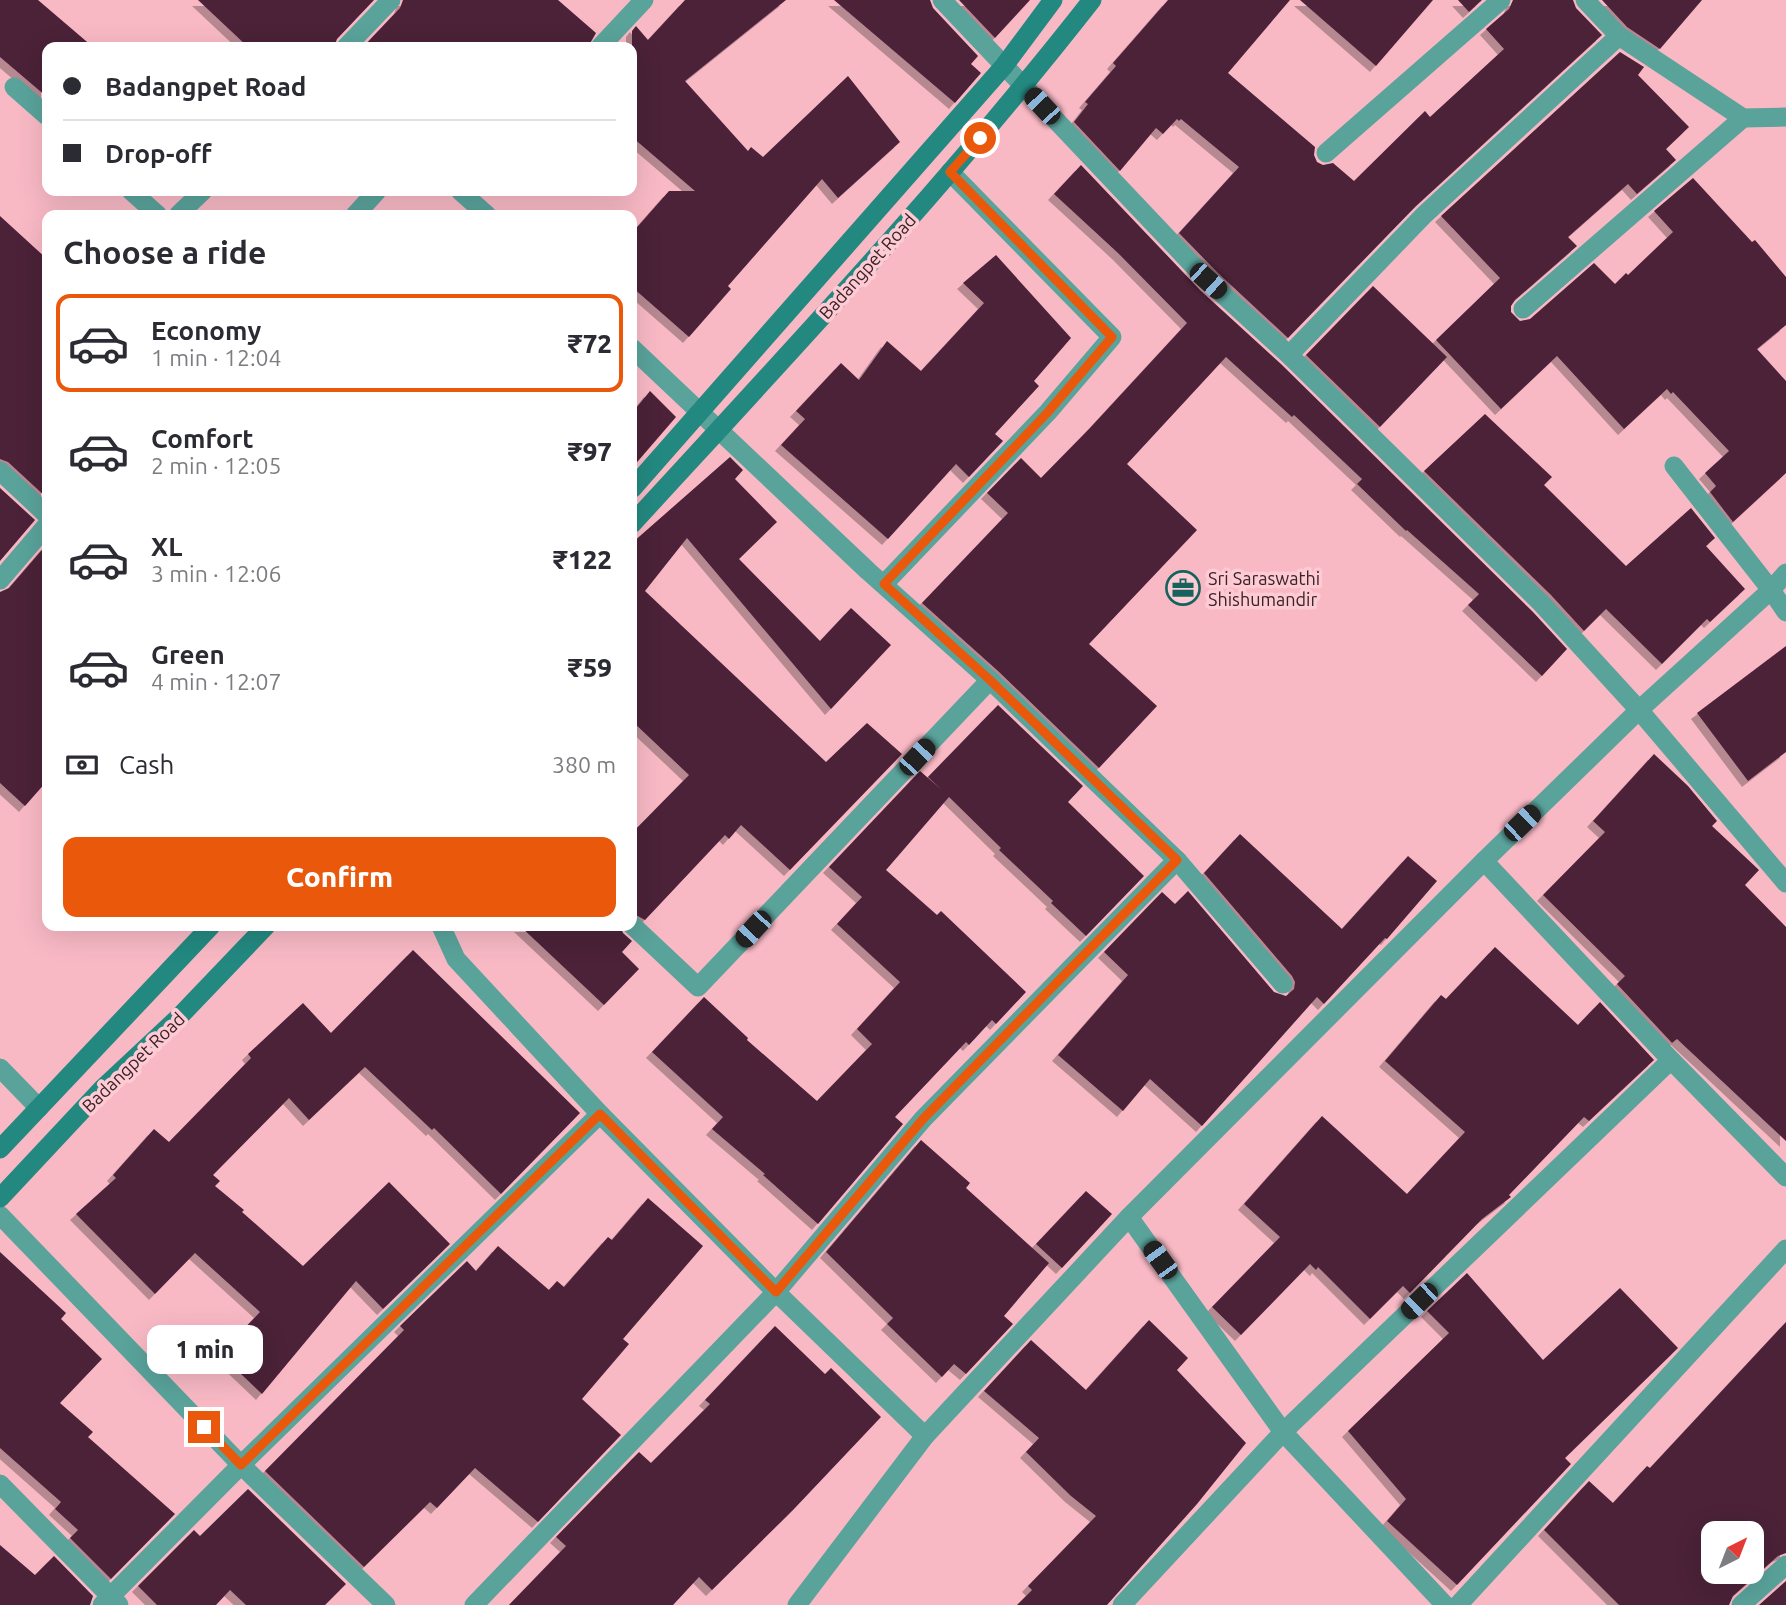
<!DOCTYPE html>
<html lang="en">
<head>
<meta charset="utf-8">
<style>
  :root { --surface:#fff; --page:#f2f2f3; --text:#2b2b33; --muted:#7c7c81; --line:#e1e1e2; --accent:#ea580c }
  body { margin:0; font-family:Ubuntu,sans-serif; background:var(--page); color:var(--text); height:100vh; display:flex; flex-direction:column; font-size:26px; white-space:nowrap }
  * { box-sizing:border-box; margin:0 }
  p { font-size:23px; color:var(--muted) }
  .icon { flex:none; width:38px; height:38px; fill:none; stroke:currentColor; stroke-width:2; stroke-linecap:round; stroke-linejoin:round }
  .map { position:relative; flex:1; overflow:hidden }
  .side { position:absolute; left:42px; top:210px; width:595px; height:721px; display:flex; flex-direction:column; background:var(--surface); border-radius:14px; box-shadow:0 7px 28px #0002 }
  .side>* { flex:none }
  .hud { position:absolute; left:42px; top:42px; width:595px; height:154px; border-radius:14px; box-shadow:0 7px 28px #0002; display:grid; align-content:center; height:154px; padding:0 21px; background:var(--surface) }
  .needle { width:46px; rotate:42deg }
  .buttons { position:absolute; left:1701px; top:1521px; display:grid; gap:14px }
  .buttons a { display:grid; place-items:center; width:63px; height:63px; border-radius:14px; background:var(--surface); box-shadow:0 7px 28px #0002; font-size:35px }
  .end { position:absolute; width:32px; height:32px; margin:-16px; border:9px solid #ea580c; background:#fff; box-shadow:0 0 0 4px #fff }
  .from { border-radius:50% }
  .bubble { position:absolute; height:49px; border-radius:14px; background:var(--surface); box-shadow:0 7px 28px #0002; font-size:23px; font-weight:800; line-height:49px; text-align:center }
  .car { position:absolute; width:21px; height:42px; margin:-21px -10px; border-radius:9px; box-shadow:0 0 5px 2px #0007; background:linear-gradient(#222 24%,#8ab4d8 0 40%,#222 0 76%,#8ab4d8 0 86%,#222 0) }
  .hud b { display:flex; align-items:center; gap:24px; height:66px; font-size:26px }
  .hud b+b { border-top:2px solid var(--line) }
  .hud i { width:18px; height:18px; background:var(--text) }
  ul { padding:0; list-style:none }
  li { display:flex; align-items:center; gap:21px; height:98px; margin:0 14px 10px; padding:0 7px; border:4px solid transparent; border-radius:14px }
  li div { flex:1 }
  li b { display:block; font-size:26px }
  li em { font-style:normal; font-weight:800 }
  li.on { border-color:var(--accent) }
  li>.icon { width:63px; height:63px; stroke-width:1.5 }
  h2 { padding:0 21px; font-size:32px; line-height:84px }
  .pay { display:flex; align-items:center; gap:18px; height:77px; padding:0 21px; font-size:26px }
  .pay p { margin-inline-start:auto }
  .cta { display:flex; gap:14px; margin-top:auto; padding:14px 21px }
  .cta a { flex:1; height:80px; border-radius:14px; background:var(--accent); color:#fff; font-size:28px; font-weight:800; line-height:80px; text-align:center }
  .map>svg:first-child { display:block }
</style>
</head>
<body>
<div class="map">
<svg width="1786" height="1605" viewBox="0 0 1786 1605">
  <defs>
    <filter id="shadow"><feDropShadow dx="-6" dy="6" stdDeviation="0" flood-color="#0004"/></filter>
  </defs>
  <rect width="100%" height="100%" fill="#f8b9c5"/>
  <g fill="#4c2039" fill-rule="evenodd" filter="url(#shadow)">
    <path d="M 0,0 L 38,0 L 93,47 L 47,47 L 47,97 L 0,57 Z"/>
    <path d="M 198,0 L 374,0 L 337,39 L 334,47 L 248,47 Z"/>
    <path d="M 403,0 L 558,0 L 596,33 L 588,47 L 363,47 L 400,8 Z"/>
    <path d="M 685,0 L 786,0 L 685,81 L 748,151 L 751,147 L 763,157 L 848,76 L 900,142 L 838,198 L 822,179 L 728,286 L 731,289 L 689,337 L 632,287 L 632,233 L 669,191 L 695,191 L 632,137 L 632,31 L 636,26 L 648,40 Z"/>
    <path d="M 834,0 L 930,0 L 933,8 L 978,56 L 971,64 L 981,73 L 955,103 Z"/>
    <path d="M 959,0 L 1030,0 L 995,38 Z"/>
    <path d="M 1168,0 L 1290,0 L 1228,73 L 1315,147 L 1314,155 L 1317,162 L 1323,165 L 1333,163 L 1354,181 L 1425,111 L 1430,117 L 1504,49 L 1486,29 L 1509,9 L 1513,0 L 1573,0 L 1576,8 L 1602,35 L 1416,206 L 1288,338 L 1217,272 L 1179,233 L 1239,167 L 1181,119 L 1179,121 L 1177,119 L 1163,134 L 1156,128 L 1120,171 L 1074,122 L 1088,104 L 1085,102 L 1116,66 L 1113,63 Z"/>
    <path d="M 1300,0 L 1433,0 L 1376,66 Z"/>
    <path d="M 1458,0 L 1482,0 L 1469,12 Z"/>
    <path d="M 1602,0 L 1702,0 L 1660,49 L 1627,27 Z"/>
    <path d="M 1620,52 L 1644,67 L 1638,75 L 1689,127 L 1666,149 L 1676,160 L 1637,194 L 1628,184 L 1568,237 L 1577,246 L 1515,300 L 1511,306 L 1511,312 L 1520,321 L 1530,319 L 1594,263 L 1615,284 L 1626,273 L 1628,275 L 1673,232 L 1654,211 L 1693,178 L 1752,242 L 1755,240 L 1786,277 L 1786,325 L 1757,349 L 1786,381 L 1786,473 L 1733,522 L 1710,492 L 1716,486 L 1705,473 L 1729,451 L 1673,392 L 1671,394 L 1667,389 L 1624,429 L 1557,356 L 1501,409 L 1436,340 L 1500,278 L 1441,216 Z"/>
    <path d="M 1081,165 L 1200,290 L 1281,364 L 1533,612 L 1567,649 L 1542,676 L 1468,605 L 1479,594 L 1407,530 L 1406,531 L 1357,484 L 1362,479 L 1294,415 L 1292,417 L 1226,357 L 1127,464 L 1197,530 L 1089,644 L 1157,706 L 1099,768 L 998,671 L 922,603 L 1008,513 L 987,493 L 1021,458 L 1041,478 L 1090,428 L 1187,323 L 1118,253 L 1054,194 Z"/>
    <path d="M 0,216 L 47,259 L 47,498 L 8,462 L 0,459 Z"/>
    <path d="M 996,255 L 1071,338 L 1034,381 L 1039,386 L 995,434 L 1003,441 L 969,477 L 956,464 L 888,539 L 781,445 L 805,419 L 796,411 L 841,363 L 859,380 L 887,341 L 921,371 L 984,303 L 963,283 Z"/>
    <path d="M 1373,286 L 1447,357 L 1380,427 L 1306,355 Z"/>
    <path d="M 650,391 L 676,417 L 632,468 L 632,413 Z"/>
    <path d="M 1485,414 L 1552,477 L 1544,485 L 1626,566 L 1691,508 L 1715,538 L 1706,546 L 1745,589 L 1710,622 L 1707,619 L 1662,664 L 1606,609 L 1584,631 L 1551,595 L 1424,471 Z"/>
    <path d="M 730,457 L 743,470 L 735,479 L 777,522 L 739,559 L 820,641 L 851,608 L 891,645 L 831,709 L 687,538 L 645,591 L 826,762 L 867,723 L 902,754 L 790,870 L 741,825 L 729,839 L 725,835 L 645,920 L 632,913 L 632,833 L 689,775 L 632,721 L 632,543 Z"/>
    <path d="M 0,488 L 35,520 L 0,561 Z"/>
    <path d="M 47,544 L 47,781 L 25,806 L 0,783 L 0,592 L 9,588 Z"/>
    <path d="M 1786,646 L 1786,752 L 1748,781 L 1697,713 Z"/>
    <path d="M 998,705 L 1083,786 L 1068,802 L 1144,876 L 1086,936 L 1051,903 L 1053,901 L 999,850 L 1001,848 L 949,797 L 886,870 L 937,915 L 941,911 L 1026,992 L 996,1024 L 992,1020 L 969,1045 L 966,1042 L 895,1117 L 903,1124 L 818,1224 L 763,1175 L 765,1174 L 712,1129 L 723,1117 L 652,1052 L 704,997 L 748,1038 L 747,1040 L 817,1101 L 872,1044 L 857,1029 L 900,982 L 837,924 L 862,897 L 829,867 L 920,771 L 942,790 L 928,777 Z"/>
    <path d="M 1654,754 L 1688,786 L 1717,821 L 1712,826 L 1759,870 L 1745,885 L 1786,927 L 1786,1141 L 1677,1039 L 1672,1043 L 1617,984 L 1625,976 L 1543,895 L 1605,832 L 1593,821 Z"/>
    <path d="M 1240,834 L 1342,929 L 1408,856 L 1437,881 L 1387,939 L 1385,938 L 1324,1004 L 1317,997 L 1202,1126 L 1150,1079 L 1123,1111 L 1058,1055 L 1128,975 L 1104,952 L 1162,892 L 1175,904 L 1188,891 L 1274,992 L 1286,996 L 1294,989 L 1295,982 L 1292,976 L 1204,873 Z"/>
    <path d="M 520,926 L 620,926 L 623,933 L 632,941 L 622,952 L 639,969 L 604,1005 Z"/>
    <path d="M 1495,947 L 1578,1025 L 1600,1002 L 1654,1060 L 1589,1121 L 1584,1117 L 1509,1195 L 1511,1197 L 1482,1219 L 1410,1293 L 1403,1286 L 1370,1319 L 1318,1267 L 1316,1270 L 1310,1264 L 1241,1335 L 1212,1307 L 1280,1237 L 1244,1204 L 1322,1116 L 1407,1194 L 1465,1132 L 1385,1061 L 1441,995 L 1446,999 Z"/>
    <path d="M 413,950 L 580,1113 L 501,1194 L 434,1128 L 432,1130 L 365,1067 L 309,1120 L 289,1098 L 213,1175 L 220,1181 L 215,1186 L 244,1210 L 242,1212 L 303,1266 L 389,1182 L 450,1244 L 383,1309 L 356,1281 L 262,1394 L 220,1354 L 260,1312 L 195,1253 L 155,1294 L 76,1214 L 116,1178 L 113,1175 L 154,1129 L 169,1142 L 251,1058 L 248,1054 L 303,1003 L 331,1033 Z"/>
    <path d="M 921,1140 L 970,1183 L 966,1188 L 1049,1263 L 1004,1316 L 1013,1324 L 966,1374 L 954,1364 L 942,1377 L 887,1324 L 893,1318 L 826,1252 Z"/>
    <path d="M 1086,1191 L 1112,1214 L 1062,1268 L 1036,1244 Z"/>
    <path d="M 648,1198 L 703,1246 L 623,1339 L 629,1344 L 582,1399 L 621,1435 L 538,1522 L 475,1468 L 437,1508 L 430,1502 L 364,1567 L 265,1471 L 404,1330 L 400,1326 L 467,1261 L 476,1271 L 498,1246 L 549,1290 L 557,1281 L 564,1287 L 608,1237 L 612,1240 Z"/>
    <path d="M 0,1252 L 66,1313 L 61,1319 L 102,1359 L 60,1403 L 93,1432 L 88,1437 L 175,1514 L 111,1579 L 70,1538 L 78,1530 L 55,1509 L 61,1502 L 0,1448 Z"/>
    <path d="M 1467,1273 L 1543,1360 L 1620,1288 L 1678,1348 L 1565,1458 L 1571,1464 L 1457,1585 L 1387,1521 L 1406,1499 L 1348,1431 L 1449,1333 L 1427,1311 Z"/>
    <path d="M 1149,1320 L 1188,1358 L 1177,1370 L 1246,1443 L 1197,1504 L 1107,1605 L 1017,1605 L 1032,1590 L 1028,1586 L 1096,1516 L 1071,1496 L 1026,1452 L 1039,1438 L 984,1391 L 1031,1340 L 1086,1390 Z"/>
    <path d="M 1786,1322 L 1786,1553 L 1778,1556 L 1733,1596 L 1729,1605 L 1619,1605 L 1544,1530 L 1589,1481 L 1613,1503 L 1647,1466 L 1650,1468 ZM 1713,1533 L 1752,1533 L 1752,1572 L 1713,1572 Z"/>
    <path d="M 775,1326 L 825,1374 L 831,1368 L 881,1417 L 793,1510 L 712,1590 L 699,1577 L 673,1605 L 509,1605 L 566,1546 L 556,1537 L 639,1452 L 651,1463 L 710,1404 L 705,1400 Z"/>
    <path d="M 248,1489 L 346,1584 L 325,1605 L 246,1605 L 230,1590 L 216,1605 L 157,1605 L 138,1586 L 194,1530 L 200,1536 Z"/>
    <path d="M 0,1545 L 35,1575 L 54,1556 L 93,1596 L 90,1605 L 0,1605 Z"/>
    <path d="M 1786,1581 L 1786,1605 L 1759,1605 Z"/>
  </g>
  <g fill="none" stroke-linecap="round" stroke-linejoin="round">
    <g stroke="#59a39b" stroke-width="19">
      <path d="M 942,0 L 1208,281 L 1289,355 L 1542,604 L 1639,710 L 1786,883"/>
      <path d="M 346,47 L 391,0"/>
      <path d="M 600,47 L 644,0"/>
      <path d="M 14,87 L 47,116"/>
      <path d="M 1326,153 L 1501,0"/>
      <path d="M 131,191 L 158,215"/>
      <path d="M 460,191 L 487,215"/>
      <path d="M 178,215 L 203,191"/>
      <path d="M 355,215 L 377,191"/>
      <path d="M 1523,309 L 1743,118"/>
      <path d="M 632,348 L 868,571 L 990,680 L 1177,860 L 1283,984"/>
      <path d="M 1289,355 L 1424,215 L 1619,36"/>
      <path d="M 1674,466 L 1771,590 L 1786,612"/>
      <path d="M 0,580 L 47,525"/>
      <path d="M 884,584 L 1048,412 L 1112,337 L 950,172"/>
      <path d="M 1484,861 L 1671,1060 L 1786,1177"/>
      <path d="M 632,925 L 698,987 L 990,680"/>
      <path d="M 441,926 L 456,959 L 600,1114 L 776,1292 L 925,1436"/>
      <path d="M 0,1068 L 39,1108"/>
      <path d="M 0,1215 L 241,1465 L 386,1605"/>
      <path d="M 1129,1217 L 1283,1432 L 1445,1605"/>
      <path d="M 0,1484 L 119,1605"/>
      <path d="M 102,1605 L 241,1465 L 600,1114"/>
      <path d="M 474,1605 L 776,1292 L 923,1119 L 1177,860"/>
      <path d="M 797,1605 L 925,1436 L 1129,1217 L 1484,861 L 1639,710 L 1771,590 L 1786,573"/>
      <path d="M 1122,1605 L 1283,1432 L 1671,1060"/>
      <path d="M 1458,1605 L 1786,1249"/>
      <path d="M 1741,1605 L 1786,1565"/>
    </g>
    <g stroke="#59a39b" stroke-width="19">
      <path d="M 1585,0 L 1619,36 L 1743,118 L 1786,117"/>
      <path d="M 0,471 L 47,515"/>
    </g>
    <g stroke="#238980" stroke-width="19">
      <path d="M 632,489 L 1004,66 L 1053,0"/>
      <path d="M 632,524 C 789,353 949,183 1092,0"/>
      <path d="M 0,1149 L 211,926"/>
      <path d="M 0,1198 L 102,1089 L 179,1017 L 266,926"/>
    </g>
  </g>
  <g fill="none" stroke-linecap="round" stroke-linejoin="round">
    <path stroke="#ea580c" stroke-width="9" d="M 204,1427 L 241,1465 L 600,1114 L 776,1292 L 923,1119 L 1177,860 L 990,680 L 884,584 L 1048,412 L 1112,337 L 950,172 L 980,138"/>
  </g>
  <defs>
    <g id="office-ring" transform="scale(1.75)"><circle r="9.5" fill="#fecad3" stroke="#15635c" stroke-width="1.5"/><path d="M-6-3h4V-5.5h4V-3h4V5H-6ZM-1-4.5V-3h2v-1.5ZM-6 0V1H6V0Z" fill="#15635c"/></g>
  </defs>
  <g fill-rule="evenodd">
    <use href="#office-ring" x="1183" y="588"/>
  </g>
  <g text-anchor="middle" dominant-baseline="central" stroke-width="7" stroke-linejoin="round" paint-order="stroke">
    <g font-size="18" fill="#3a2227" stroke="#fecad3">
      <text transform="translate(867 266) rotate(-48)">Badangpet Road</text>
      <text transform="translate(133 1062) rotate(-44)">Badangpet Road</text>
    </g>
    <g font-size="18" fill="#3a2227" stroke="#fecad3" text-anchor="start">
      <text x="1208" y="578">Sri Saraswathi<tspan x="1208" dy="21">Shishumandir</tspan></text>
    </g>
  </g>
</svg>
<div class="buttons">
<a><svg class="needle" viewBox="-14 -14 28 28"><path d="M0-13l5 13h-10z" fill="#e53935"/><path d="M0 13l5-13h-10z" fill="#7c7c81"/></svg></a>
</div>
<i class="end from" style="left:980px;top:138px"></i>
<i class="end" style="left:204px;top:1427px"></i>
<div class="bubble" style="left:147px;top:1325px;width:116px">1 min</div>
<i class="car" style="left:1042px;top:106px;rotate:317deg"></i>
<i class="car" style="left:1208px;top:281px;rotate:132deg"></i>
<i class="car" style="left:917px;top:757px;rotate:43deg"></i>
<i class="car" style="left:1522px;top:823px;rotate:46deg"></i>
<i class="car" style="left:753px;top:929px;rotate:223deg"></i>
<i class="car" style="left:1160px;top:1260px;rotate:324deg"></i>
<i class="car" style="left:1419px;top:1301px;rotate:226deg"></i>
<div class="hud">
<b><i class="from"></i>Badangpet Road</b>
<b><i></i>Drop-off</b>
</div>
<section class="side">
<h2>Choose a ride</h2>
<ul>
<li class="on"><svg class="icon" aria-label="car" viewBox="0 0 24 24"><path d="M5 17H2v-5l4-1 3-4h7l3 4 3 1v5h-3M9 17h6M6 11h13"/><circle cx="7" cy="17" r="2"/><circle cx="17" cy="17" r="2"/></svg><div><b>Economy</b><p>1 min · 12:04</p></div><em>₹72</em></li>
<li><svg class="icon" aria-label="car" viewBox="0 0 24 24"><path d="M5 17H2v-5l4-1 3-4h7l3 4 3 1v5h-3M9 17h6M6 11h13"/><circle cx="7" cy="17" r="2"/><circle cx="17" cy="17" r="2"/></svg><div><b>Comfort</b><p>2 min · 12:05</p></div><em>₹97</em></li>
<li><svg class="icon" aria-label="car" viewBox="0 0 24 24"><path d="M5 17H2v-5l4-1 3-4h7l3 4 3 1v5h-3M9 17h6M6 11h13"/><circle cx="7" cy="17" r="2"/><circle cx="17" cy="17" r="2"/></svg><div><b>XL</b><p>3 min · 12:06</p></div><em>₹122</em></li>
<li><svg class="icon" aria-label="car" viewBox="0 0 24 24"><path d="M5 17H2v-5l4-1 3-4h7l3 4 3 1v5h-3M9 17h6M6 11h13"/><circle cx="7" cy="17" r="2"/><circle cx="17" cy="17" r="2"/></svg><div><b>Green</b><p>4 min · 12:07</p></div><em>₹59</em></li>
</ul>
<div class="pay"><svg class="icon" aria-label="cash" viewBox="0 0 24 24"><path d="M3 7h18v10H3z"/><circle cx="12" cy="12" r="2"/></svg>Cash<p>380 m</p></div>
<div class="cta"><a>Confirm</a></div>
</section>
</div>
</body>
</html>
